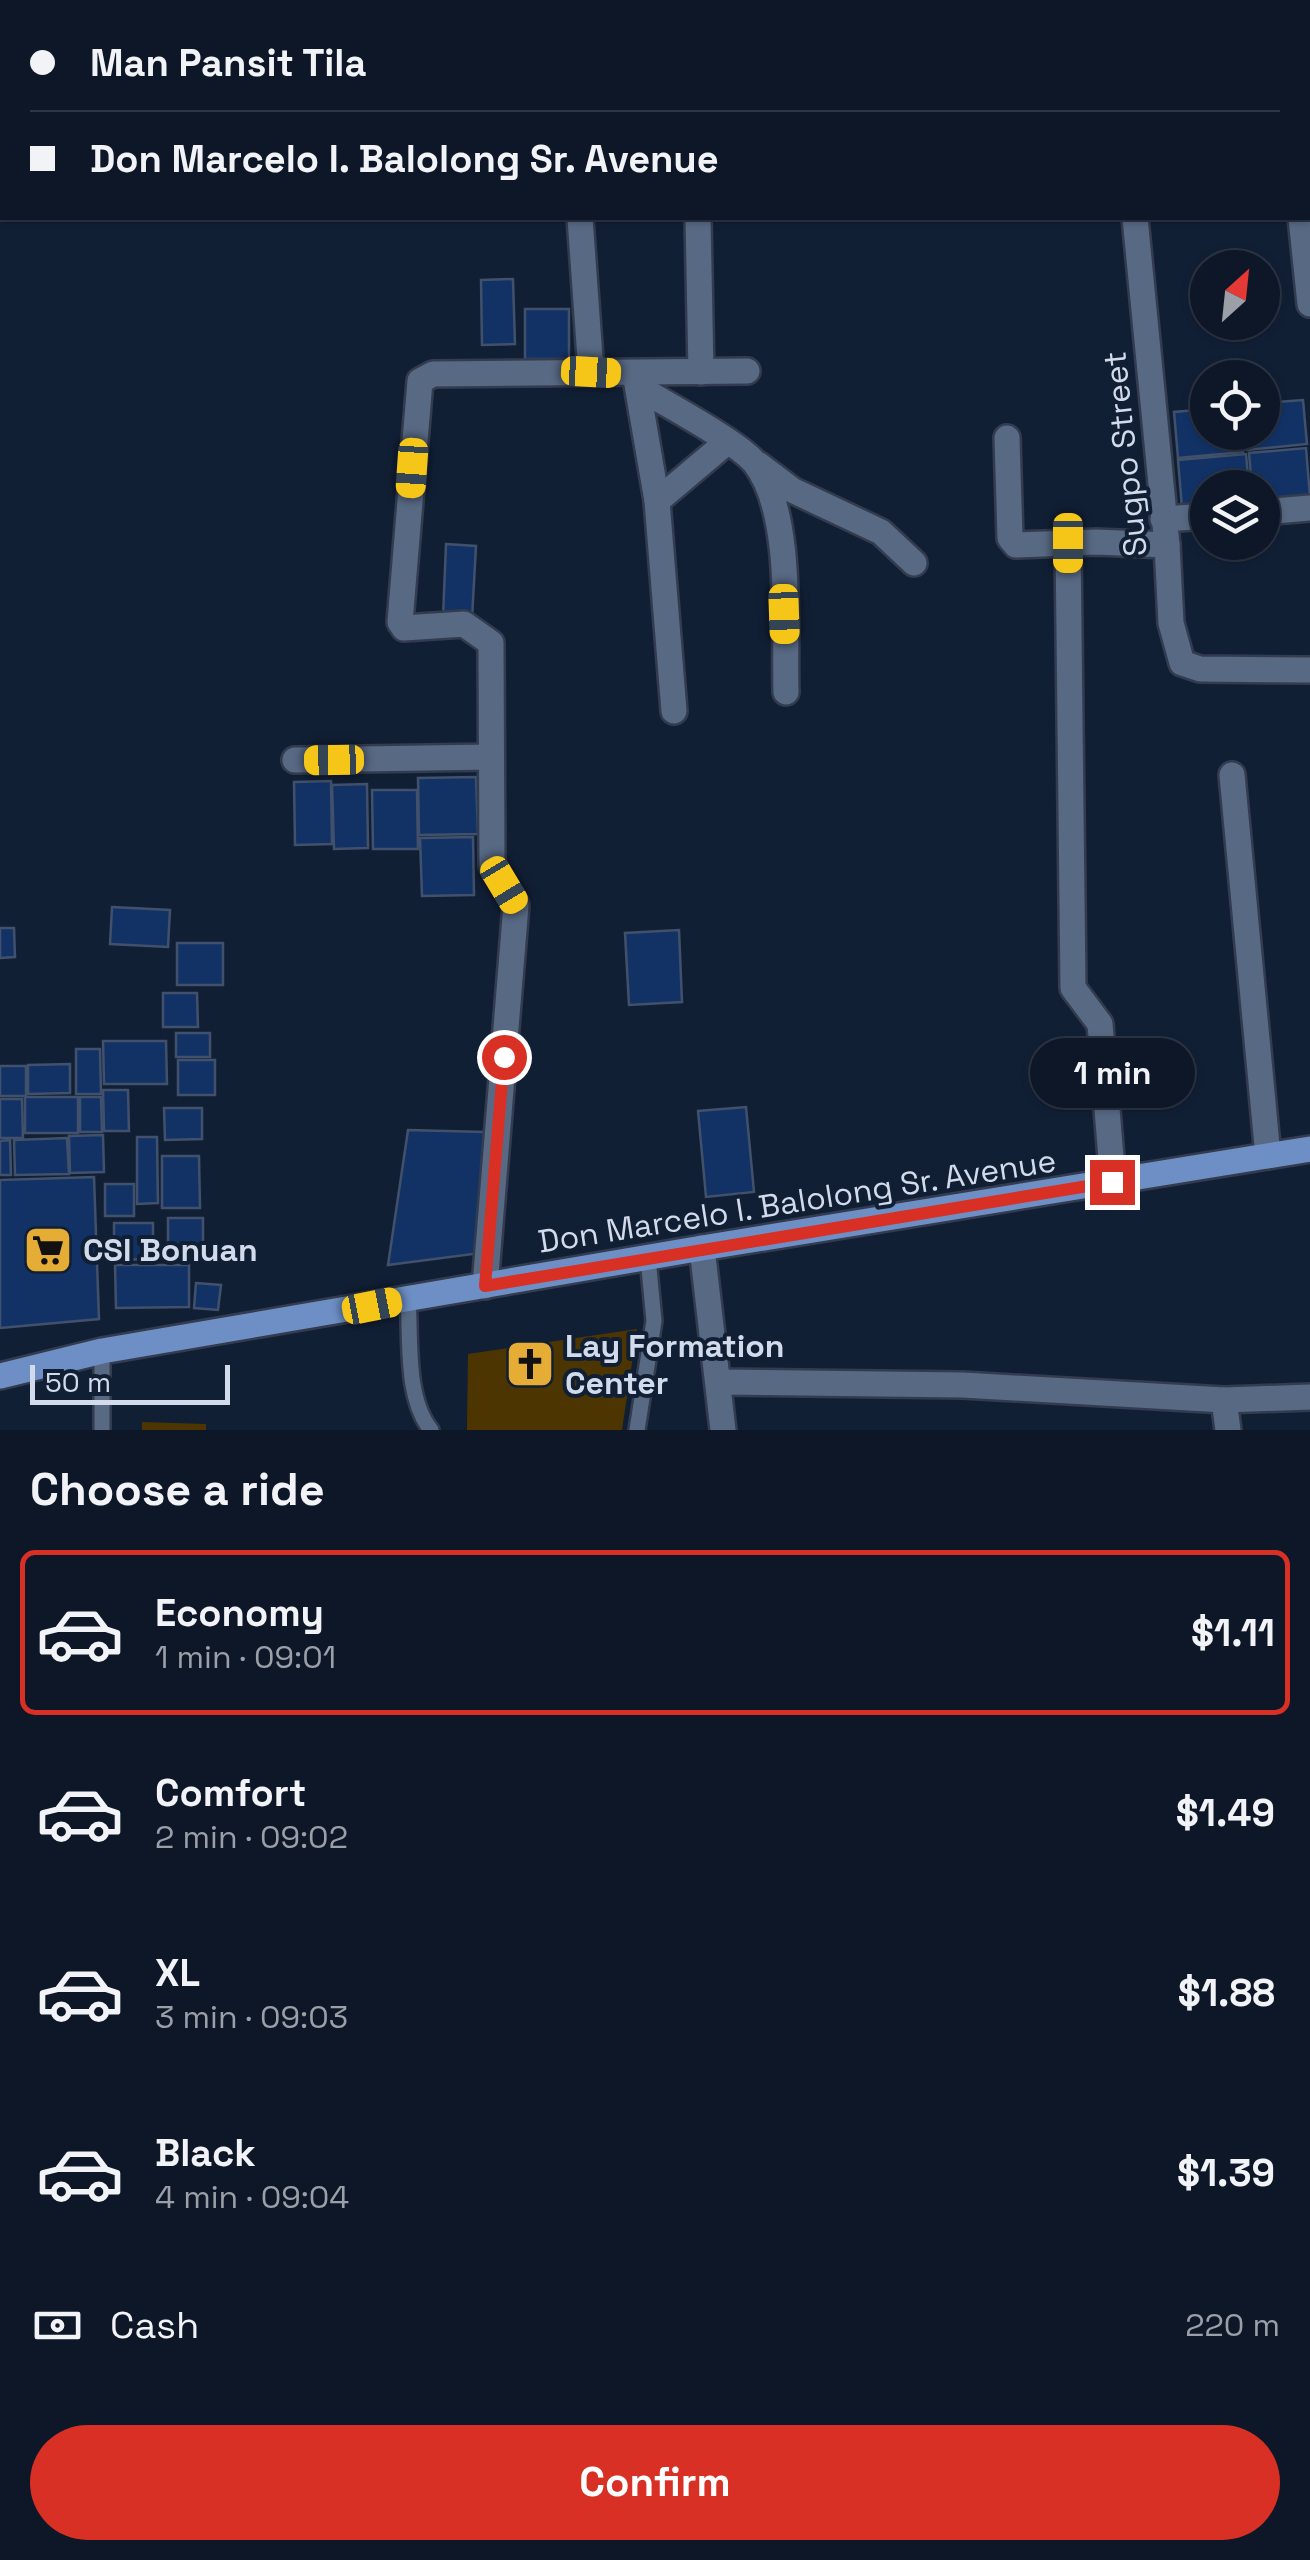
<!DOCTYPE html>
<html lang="en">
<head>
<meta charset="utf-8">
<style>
  :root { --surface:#0d1728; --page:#162030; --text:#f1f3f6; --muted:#9a9fa8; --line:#2d3645; --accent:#d93025 }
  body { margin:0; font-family:"Space Grotesk",sans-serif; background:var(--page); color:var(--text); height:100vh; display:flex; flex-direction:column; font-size:38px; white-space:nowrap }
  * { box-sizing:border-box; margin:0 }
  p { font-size:32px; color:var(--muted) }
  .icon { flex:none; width:55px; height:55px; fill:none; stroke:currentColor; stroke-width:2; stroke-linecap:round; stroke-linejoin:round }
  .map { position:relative; height:1430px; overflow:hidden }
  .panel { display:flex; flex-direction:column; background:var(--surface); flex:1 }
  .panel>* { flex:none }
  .hud { position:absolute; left:0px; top:0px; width:1310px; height:220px; box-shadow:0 2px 8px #0004,0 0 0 2px var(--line); display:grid; align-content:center; height:220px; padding:0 30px; background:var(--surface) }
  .needle { width:65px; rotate:27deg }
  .controls { position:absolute; left:1190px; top:250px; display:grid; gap:20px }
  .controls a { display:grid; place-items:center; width:90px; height:90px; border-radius:50%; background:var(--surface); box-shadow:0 2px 8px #0004,0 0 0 2px var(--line); font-size:50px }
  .scale { position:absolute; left:30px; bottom:25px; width:200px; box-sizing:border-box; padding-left:10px; border:5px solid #d2dbeb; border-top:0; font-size:28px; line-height:35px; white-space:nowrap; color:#d2dbeb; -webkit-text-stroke:8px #111f35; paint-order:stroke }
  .end { position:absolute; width:45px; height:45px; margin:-22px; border:12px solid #d93025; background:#fff; box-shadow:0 0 0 5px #fff }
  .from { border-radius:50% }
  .bubble { position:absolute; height:70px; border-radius:35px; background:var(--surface); box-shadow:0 2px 8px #0004,0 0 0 2px var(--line); font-size:32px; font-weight:600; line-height:70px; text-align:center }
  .car { position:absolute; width:30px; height:60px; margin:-30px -15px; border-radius:12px; box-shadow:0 0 8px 2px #0007; background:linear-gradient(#f5c518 24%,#345 0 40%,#f5c518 0 76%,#345 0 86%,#f5c518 0) }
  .hud b { display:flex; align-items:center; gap:35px; height:95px; font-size:38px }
  .hud b+b { border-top:2px solid var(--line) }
  .hud i { width:25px; height:25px; background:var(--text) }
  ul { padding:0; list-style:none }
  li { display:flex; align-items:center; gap:30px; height:165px; margin:0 20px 15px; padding:0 10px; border:5px solid transparent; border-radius:15px }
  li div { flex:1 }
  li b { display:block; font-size:38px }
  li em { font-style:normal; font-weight:600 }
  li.selected { border-color:var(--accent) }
  li>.icon { width:90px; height:90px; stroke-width:1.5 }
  h2 { padding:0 30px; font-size:45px; line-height:120px }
  .pay { display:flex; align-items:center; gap:25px; height:110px; padding:0 30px; font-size:38px }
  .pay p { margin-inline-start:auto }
  .cta { display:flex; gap:20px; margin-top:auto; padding:20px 30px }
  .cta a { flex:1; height:115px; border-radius:60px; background:var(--accent); color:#fff; font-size:40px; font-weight:600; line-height:115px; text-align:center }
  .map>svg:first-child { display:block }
</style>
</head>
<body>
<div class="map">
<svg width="1310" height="1430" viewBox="0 0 1310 1430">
  <rect width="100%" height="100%" fill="#111f35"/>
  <g fill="#4c3501">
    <path d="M 637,1329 L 622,1430 L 467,1430 L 468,1354 Z"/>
    <path d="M 142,1422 L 206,1424 L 206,1430 L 142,1430 Z"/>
  </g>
  <g fill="#123266" stroke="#41516b" stroke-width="2.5">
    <rect x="88" y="0" width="45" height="2"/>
    <rect x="907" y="0" width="41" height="2"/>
    <path d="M 513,279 L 515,344 L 482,345 L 481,280 Z"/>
    <rect x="525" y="309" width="44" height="50"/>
    <path d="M 1303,400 L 1307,444 L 1247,450 L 1246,432 L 1262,432 L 1262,403 Z"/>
    <path d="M 1208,409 L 1208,432 L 1241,432 L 1243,452 L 1178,458 L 1174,412 Z"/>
    <path d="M 1306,448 L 1310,497 L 1262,502 L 1262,488 L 1252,488 L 1249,453 Z"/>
    <path d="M 1246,454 L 1249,488 L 1208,488 L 1208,505 L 1182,508 L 1178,460 Z"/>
    <path d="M 446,544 L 476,546 L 472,619 L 443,617 Z"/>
    <path d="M 476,777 L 478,834 L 419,835 L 418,778 Z"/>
    <path d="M 331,781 L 332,844 L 295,845 L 294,782 Z"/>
    <path d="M 367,784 L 368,848 L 334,849 L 332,785 Z"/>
    <path d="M 372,790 L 417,790 L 418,849 L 373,849 Z"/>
    <path d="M 473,837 L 474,895 L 422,896 L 420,838 Z"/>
    <path d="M 112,907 L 170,910 L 168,947 L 110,944 Z"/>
    <path d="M 0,928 L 14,928 L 15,957 L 0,958 Z"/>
    <path d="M 679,930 L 682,1002 L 629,1005 L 625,933 Z"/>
    <rect x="177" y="943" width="46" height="42"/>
    <path d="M 163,993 L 197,993 L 198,1027 L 163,1027 Z"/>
    <rect x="176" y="1033" width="34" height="24"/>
    <path d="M 103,1041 L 166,1041 L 167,1084 L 104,1084 Z"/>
    <path d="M 76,1049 L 100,1049 L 101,1094 L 76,1094 Z"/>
    <rect x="178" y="1060" width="37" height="35"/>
    <path d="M 70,1064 L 70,1093 L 28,1094 L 28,1065 Z"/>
    <rect x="0" y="1066" width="26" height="30"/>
    <path d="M 103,1090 L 128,1090 L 129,1131 L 104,1131 Z"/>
    <rect x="25" y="1097" width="53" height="36"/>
    <path d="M 80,1097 L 101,1097 L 102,1132 L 80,1132 Z"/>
    <path d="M 0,1099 L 22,1099 L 23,1138 L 0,1138 Z"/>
    <path d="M 746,1107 L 754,1192 L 706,1197 L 698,1111 Z"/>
    <path d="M 164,1108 L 202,1108 L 202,1139 L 165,1140 Z"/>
    <path d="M 408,1130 L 484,1132 L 481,1253 L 388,1265 Z"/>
    <path d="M 103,1135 L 104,1172 L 70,1173 L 69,1136 Z"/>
    <path d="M 137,1137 L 157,1137 L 158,1203 L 137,1204 Z"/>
    <path d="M 67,1138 L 69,1174 L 15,1175 L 14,1140 Z"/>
    <path d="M 10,1140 L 11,1175 L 0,1175 L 0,1141 Z"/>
    <path d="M 162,1156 L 199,1156 L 200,1208 L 162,1208 Z"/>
    <path d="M 94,1177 L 99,1319 L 0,1328 L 0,1180 Z"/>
    <rect x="105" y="1184" width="29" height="32"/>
    <path d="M 168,1218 L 203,1218 L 203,1244 L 168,1245 Z"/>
    <path d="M 114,1223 L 153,1223 L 153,1259 L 114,1260 Z"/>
    <path d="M 115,1265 L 189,1265 L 189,1307 L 116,1308 Z"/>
    <path d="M 196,1283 L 221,1285 L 218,1310 L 194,1308 Z"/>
  </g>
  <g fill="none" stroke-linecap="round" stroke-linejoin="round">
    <g stroke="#333b4e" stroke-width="20">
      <g id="service">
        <path d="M 408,1299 C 411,1340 405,1398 431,1430"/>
        <path d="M 102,1430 L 102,1351"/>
        <path d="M 637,1430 L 654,1321 L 648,1258"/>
      </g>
    </g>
    <g stroke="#333b4e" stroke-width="30">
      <g id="minor">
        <path d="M 1115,0 L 1115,2"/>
        <path d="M 1277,0 L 1278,2"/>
        <path d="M 719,2 L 720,0"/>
        <path d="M 580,218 L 591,372"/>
        <path d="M 698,218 L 701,372"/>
        <path d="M 1135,218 L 1167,545 L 1171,623 L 1182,663 L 1200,669 L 1310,670"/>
        <path d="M 1301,218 L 1310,304"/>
        <path d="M 636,379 L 657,501 L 674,711"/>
        <path d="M 638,387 C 664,403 738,442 755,463 C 794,514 784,629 786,692"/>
        <path d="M 1007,438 L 1010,538 L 1016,545 L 1096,542 L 1167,545"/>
        <path d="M 759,465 L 792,490 L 881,532 L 914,563"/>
        <path d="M 657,501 L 727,442"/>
        <path d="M 1262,512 L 1310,508"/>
        <path d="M 1163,519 L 1208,516"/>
        <path d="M 1068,543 L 1073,988 L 1100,1024 L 1113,1182"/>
        <path d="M 295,760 L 491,757"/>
        <path d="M 1232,775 L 1268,1156"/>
        <path d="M 702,1248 L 723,1430"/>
        <path d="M 485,1286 L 516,905 L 492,865 L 491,643 L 464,624 L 404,628 L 400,622 L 420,381 L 433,374 L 747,371"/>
        <path d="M 719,1382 L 963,1385 L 1224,1400 L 1310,1397"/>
        <path d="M 1224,1400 L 1228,1430"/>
      </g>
    </g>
    <g stroke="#333b4e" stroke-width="30">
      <path id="primary" d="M 0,1376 L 102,1351 L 702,1248 L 1310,1149"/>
    </g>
    <use href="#service" stroke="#586984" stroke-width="15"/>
    <use href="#minor" stroke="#586984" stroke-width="25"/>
    <use href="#primary" stroke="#6e8fc5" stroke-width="25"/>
  </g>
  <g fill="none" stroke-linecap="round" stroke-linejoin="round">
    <path stroke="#d93025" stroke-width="12" d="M 504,1057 L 485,1286 L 1112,1182"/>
  </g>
  <defs>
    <g id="supermarket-square" transform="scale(2.5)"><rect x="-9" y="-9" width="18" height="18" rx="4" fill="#e5ad35" stroke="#111f35"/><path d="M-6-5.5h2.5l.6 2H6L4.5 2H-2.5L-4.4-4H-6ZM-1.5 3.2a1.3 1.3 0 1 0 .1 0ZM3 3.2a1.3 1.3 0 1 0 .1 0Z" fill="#111"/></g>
    <g id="church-square" transform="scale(2.5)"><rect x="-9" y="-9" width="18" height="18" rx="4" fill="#e5ad35" stroke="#111f35"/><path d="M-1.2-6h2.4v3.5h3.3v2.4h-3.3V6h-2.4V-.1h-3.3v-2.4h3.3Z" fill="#111"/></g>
  </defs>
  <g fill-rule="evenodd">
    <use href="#supermarket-square" x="48" y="1250"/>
    <use href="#church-square" x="530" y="1364"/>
  </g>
  <g text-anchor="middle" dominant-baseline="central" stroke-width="8" stroke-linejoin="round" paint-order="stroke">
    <g font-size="32" fill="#d2dbeb" stroke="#111f35">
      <text transform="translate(1125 454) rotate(-96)">Sugpo Street</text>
      <text transform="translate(797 1201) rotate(-9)">Don Marcelo I. Balolong Sr. Avenue</text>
    </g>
    <g font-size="32" font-weight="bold" fill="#d2dbeb" stroke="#111f35" text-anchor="start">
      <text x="83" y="1250">CSI Bonuan</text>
      <text x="565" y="1346">Lay Formation<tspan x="565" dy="37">Center</tspan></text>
    </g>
  </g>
</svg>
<div class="controls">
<a><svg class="needle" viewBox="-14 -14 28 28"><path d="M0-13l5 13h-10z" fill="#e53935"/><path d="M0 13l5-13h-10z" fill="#9a9fa8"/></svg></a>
<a><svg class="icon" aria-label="locate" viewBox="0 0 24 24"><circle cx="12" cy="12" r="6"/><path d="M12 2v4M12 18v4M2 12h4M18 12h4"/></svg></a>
<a><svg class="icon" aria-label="layers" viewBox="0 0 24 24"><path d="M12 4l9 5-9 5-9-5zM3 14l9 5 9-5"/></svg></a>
</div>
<div class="scale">50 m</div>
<i class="end from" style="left:504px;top:1057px"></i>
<i class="end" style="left:1112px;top:1182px"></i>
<div class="bubble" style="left:1030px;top:1038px;width:165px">1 min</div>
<i class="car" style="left:591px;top:372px;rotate:93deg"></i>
<i class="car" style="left:412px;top:468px;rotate:184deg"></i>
<i class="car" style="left:1068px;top:543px;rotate:180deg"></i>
<i class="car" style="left:784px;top:614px;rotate:178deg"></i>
<i class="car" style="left:334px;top:760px;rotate:269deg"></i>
<i class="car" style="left:504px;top:885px;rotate:149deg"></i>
<i class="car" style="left:372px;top:1306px;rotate:79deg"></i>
<div class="hud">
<b><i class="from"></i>Man Pansit Tila</b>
<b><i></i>Don Marcelo I. Balolong Sr. Avenue</b>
</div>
</div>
<section class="panel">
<h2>Choose a ride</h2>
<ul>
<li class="selected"><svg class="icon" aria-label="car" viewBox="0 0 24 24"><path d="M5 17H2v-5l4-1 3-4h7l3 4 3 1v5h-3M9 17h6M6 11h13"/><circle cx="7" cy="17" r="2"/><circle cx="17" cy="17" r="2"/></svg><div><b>Economy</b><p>1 min · 09:01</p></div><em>$1.11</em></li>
<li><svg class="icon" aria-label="car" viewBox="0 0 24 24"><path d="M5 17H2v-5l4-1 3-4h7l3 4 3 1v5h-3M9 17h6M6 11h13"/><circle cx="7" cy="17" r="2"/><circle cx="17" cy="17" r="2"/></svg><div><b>Comfort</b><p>2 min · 09:02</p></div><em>$1.49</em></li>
<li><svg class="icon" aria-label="car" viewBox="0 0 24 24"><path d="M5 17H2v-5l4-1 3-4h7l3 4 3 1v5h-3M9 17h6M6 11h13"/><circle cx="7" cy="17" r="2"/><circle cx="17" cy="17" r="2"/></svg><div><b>XL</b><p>3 min · 09:03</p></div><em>$1.88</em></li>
<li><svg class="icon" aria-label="car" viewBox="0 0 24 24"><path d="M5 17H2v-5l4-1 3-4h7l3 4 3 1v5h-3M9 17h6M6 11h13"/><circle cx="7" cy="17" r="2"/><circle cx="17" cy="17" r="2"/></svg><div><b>Black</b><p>4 min · 09:04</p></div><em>$1.39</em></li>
</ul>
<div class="pay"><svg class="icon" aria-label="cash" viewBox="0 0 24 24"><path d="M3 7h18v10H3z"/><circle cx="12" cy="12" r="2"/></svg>Cash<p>220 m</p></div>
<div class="cta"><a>Confirm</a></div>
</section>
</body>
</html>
